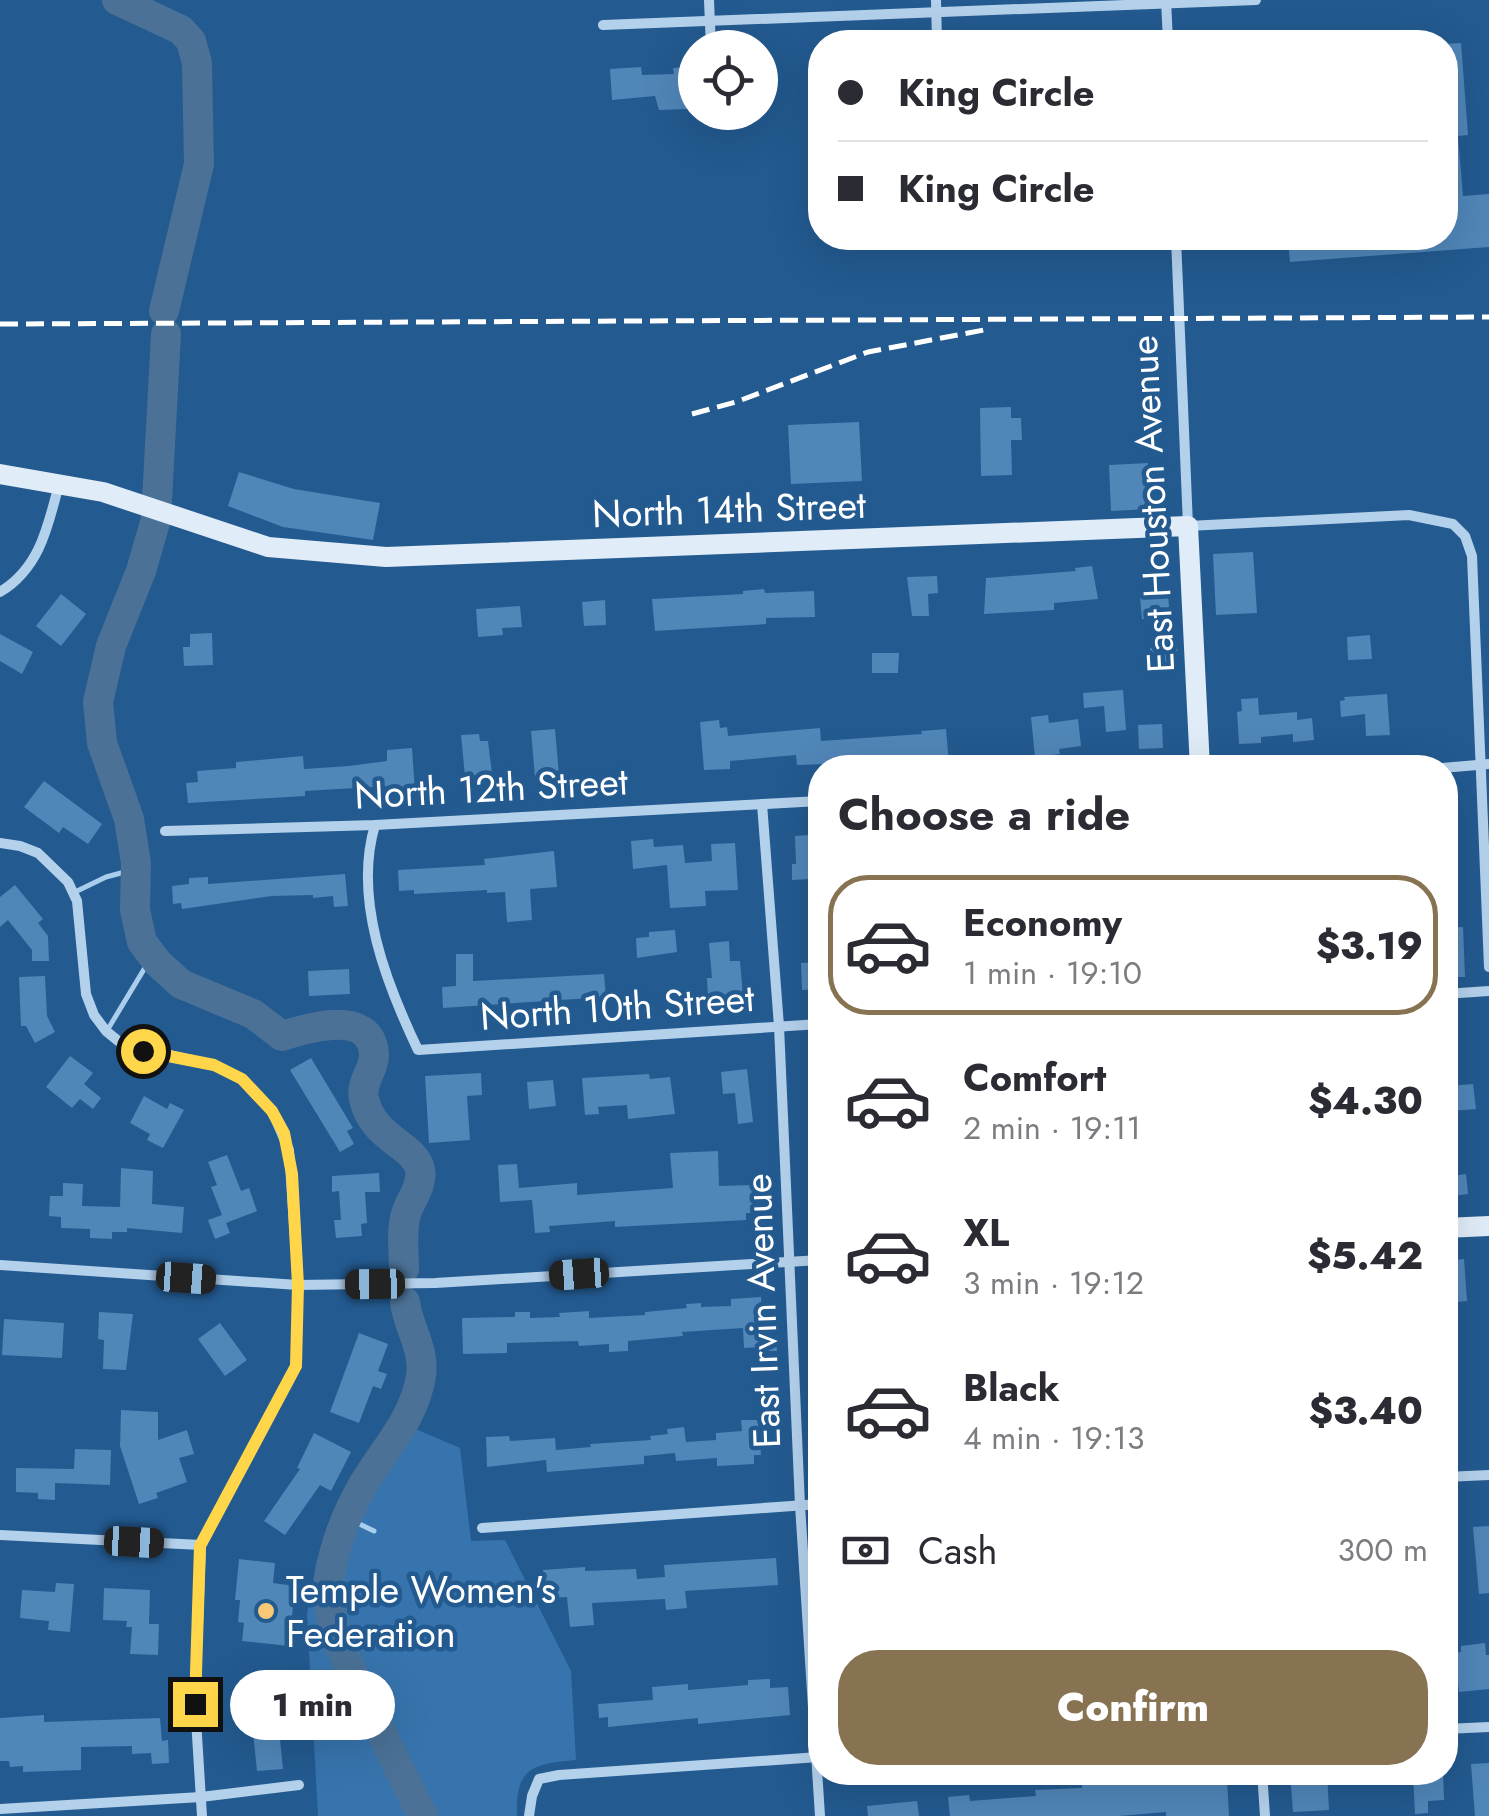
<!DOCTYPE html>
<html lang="en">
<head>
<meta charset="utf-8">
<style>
  :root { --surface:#fff; --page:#f2f2f3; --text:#2b2b33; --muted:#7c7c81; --line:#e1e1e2; --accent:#877252 }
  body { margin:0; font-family:Jost,sans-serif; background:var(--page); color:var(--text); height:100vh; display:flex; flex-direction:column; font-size:38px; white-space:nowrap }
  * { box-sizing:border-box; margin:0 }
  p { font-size:32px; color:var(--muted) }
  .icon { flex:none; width:55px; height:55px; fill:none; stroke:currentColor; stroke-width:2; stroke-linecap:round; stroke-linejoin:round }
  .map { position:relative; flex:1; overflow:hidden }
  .details { position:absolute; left:808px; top:755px; width:650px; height:1030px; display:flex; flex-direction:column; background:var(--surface); border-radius:40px; box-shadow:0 10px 40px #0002 }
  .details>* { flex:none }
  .banner { position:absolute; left:808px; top:30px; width:650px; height:220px; border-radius:40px; box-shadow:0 10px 40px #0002; display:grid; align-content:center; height:220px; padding:0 30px; background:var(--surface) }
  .tools { position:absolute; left:678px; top:30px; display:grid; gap:20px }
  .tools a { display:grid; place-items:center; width:100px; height:100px; border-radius:50%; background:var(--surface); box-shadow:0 10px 40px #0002; font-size:50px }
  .end { position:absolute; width:45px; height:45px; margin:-22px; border:12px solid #ffd54a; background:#111; box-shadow:0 0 0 5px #111 }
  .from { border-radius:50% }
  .bubble { position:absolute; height:70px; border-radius:35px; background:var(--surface); box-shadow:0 10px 40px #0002; font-size:32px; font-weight:800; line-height:70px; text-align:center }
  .car { position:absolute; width:30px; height:60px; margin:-30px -15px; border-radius:12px; box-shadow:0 0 8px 2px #0007; background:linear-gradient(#222 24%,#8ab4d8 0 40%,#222 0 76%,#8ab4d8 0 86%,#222 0) }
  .banner b { display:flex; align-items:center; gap:35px; height:95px; font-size:38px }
  .banner b+b { border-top:2px solid var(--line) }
  .banner i { width:25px; height:25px; background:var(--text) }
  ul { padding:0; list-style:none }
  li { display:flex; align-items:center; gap:30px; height:140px; margin:0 20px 15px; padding:0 10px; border:5px solid transparent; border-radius:40px }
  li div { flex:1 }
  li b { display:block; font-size:38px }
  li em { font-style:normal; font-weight:800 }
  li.active { border-color:var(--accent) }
  li>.icon { width:90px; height:90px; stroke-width:1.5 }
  h2 { padding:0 30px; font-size:45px; line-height:120px }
  .pay { display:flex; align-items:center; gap:25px; height:110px; padding:0 30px; font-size:38px }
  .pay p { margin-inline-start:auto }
  .action { display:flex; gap:20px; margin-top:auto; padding:20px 30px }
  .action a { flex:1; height:115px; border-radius:40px; background:var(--accent); color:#fff; font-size:40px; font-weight:800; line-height:115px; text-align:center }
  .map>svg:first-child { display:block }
</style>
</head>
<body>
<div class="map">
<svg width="1489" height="1816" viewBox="0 0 1489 1816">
  <rect width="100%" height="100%" fill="#235a90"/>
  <path fill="#3774ad" d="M 399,1422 L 460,1448 L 471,1541 L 505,1540 L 571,1671 L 576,1760 C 533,1764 515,1767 517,1816 L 318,1816 L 307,1614 L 317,1559 Z"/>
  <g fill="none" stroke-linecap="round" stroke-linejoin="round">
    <g stroke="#a8cded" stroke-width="5">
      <path d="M 75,892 L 106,877 L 136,869"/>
      <path d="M 108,1029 L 152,956"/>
      <path d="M 347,1518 L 374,1531"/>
    </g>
    <g stroke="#4b7197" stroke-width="30">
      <path d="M 117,0 L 181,30 L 191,41 L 197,63 L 199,164 L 164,311"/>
      <path d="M 166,334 L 156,519 L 141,571 L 111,646 L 98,702 L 102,743 L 129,819 L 136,863 L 135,910 L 142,942 L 158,963 L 181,984 L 253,1014 L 282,1036 C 308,1028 372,1008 374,1055 C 374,1071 360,1082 364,1099 C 373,1140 416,1145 420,1170 C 423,1186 410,1200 406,1214 C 401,1230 404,1252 404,1269"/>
      <path d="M 405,1302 C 408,1328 425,1348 421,1376 C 414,1419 386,1447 364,1483 C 345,1516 327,1560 329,1599 C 331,1634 350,1668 365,1699 C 384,1738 403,1777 423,1816"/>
    </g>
  </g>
  <g fill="#5086b8">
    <path d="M 1461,43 L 1468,135 L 1458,136 L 1463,196 L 1489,194 L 1489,247 L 1290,262 L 1288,238 L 1445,238 L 1445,44 Z"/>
    <path d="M 641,67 L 642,75 L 674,74 L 673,68 L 687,67 L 689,109 L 659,110 L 655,96 L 612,100 L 610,69 Z"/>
    <path d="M 1011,407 L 1011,418 L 1021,418 L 1022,440 L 1011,440 L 1012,475 L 981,476 L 980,408 Z"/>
    <path d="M 859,422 L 862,481 L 791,484 L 788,425 Z"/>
    <path d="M 1148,463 L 1150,509 L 1111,511 L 1109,465 Z"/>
    <path d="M 239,472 L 294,489 L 380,503 L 373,540 L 283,527 L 228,506 Z"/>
    <path d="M 1253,552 L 1257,613 L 1216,615 L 1213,554 Z"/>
    <path d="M 1092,566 L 1098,599 L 1054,603 L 1054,610 L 984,614 L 986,578 L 1076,571 L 1075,568 Z"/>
    <path d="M 937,576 L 938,593 L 928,594 L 929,616 L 912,616 L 907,577 Z"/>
    <path d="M 764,589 L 765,593 L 814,591 L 815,617 L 766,618 L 766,624 L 655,631 L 652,599 L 743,594 L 743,591 Z"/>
    <path d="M 61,594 L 86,614 L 61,646 L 36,626 Z"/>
    <path d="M 1168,595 L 1170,617 L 1142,619 L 1140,597 Z"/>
    <path d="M 605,600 L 606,625 L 584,626 L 582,602 Z"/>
    <path d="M 520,606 L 522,627 L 502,628 L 503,635 L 478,637 L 476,609 Z"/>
    <path d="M 212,633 L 213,665 L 184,666 L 183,647 L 190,647 L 190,634 Z"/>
    <path d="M 0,634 L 33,652 L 22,674 L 0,661 Z"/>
    <path d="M 1370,635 L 1372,659 L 1348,660 L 1347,637 Z"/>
    <path d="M 1177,646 L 1178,670 L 1151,671 L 1150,648 Z"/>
    <path d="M 872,653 L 899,653 L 898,673 L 872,673 Z"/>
    <path d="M 1123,690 L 1126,730 L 1106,732 L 1104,706 L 1084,708 L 1083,693 Z"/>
    <path d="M 1387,694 L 1390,735 L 1366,736 L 1365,714 L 1341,717 L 1340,701 L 1345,700 L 1344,697 Z"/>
    <path d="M 1258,698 L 1259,715 L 1297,712 L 1297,720 L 1312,718 L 1314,740 L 1293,742 L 1293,734 L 1261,737 L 1261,743 L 1239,744 L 1237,712 L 1242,711 L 1241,699 Z"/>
    <path d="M 1048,715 L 1049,723 L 1078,719 L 1081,746 L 1059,749 L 1060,754 L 1035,757 L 1031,717 Z"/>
    <path d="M 719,720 L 720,728 L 727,727 L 728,736 L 820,728 L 821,741 L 922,734 L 921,731 L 946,729 L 949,764 L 924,765 L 924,761 L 878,766 L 878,762 L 797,765 L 796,755 L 730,761 L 730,769 L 704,770 L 700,722 Z"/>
    <path d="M 1162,724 L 1163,748 L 1139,749 L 1138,725 Z"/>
    <path d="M 555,729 L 559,775 L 535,777 L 531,731 Z"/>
    <path d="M 479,734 L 480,741 L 488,741 L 492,774 L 465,776 L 461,735 Z"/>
    <path d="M 412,748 L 415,791 L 390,793 L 389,786 L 305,791 L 305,796 L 188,803 L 186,783 L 198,782 L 197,771 L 236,768 L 236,762 L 303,756 L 304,769 L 349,766 L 387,761 L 387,750 Z"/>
    <path d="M 44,781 L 102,824 L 88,844 L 63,827 L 59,833 L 24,807 Z"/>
    <path d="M 809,835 L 810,840 L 820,840 L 820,865 L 809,865 L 810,879 L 792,880 L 792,864 L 796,864 L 795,836 Z"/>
    <path d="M 653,839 L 654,847 L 683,845 L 685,863 L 712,861 L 711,844 L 735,843 L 738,890 L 705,891 L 706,906 L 670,908 L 667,865 L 633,869 L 631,841 Z"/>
    <path d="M 554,851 L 557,887 L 530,889 L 532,920 L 507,922 L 505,892 L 487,893 L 487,890 L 414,894 L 414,890 L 399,891 L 398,870 L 485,865 L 484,859 Z"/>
    <path d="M 345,874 L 348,906 L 334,907 L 333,896 L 313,898 L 313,895 L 272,896 L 182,909 L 181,903 L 173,904 L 172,886 L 189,884 L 189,878 L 208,877 L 208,884 Z"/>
    <path d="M 15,885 L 43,919 L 38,923 L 48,936 L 49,961 L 32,961 L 32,950 L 8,920 L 0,927 L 0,897 Z"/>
    <path d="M 1463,927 L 1465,977 L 1452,977 L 1451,970 L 1445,970 L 1445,928 Z"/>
    <path d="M 675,930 L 677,952 L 637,958 L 636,938 L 649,937 L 649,932 Z"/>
    <path d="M 729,941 L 730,961 L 740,961 L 743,996 L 708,998 L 707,978 L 712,978 L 709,943 Z"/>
    <path d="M 456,954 L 473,954 L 473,981 L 604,974 L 606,997 L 443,1008 L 442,987 L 456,986 Z"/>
    <path d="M 820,962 L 820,989 L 802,990 L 801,963 Z"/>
    <path d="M 349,969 L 350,994 L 309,996 L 308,971 Z"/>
    <path d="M 45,976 L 47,1016 L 55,1032 L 35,1043 L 26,1026 L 21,1026 L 19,977 Z"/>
    <path d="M 70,1056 L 93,1073 L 84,1084 L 101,1098 L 93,1109 L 80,1099 L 72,1108 L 46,1087 Z"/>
    <path d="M 311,1058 L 353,1128 L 347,1131 L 354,1144 L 340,1152 L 290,1070 Z"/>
    <path d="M 747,1069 L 753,1122 L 738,1124 L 735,1093 L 723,1094 L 721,1072 Z"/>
    <path d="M 481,1073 L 482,1095 L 467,1096 L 470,1140 L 429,1143 L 425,1076 Z"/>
    <path d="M 649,1074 L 650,1079 L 670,1077 L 675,1114 L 628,1119 L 627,1105 L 598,1107 L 599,1114 L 585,1115 L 582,1078 Z"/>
    <path d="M 553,1080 L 556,1106 L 529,1109 L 527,1082 Z"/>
    <path d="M 1473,1084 L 1476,1109 L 1451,1111 L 1448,1086 Z"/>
    <path d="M 144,1096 L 167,1109 L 170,1103 L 184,1110 L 163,1148 L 147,1140 L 150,1134 L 130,1123 Z"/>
    <path d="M 718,1151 L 719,1186 L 753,1185 L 754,1213 L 746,1213 L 746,1220 L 615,1227 L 615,1221 L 549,1226 L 550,1232 L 535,1233 L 532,1200 L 500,1202 L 498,1165 L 517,1164 L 519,1188 L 577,1183 L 577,1195 L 673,1188 L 670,1153 Z"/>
    <path d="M 227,1155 L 241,1191 L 249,1188 L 257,1211 L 226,1223 L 230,1233 L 215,1239 L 208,1220 L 222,1215 L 211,1187 L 217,1185 L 208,1162 Z"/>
    <path d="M 121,1168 L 153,1171 L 152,1204 L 184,1207 L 182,1233 L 127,1228 L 127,1232 L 112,1232 L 112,1239 L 90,1238 L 90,1229 L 61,1228 L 61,1217 L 49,1216 L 50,1196 L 63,1196 L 63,1183 L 83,1184 L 82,1206 L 120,1207 Z"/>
    <path d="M 379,1173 L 380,1192 L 365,1192 L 367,1223 L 361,1224 L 362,1236 L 336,1238 L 334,1220 L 341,1220 L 339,1191 L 332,1192 L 332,1176 Z"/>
    <path d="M 1466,1174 L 1468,1194 L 1445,1197 L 1445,1177 Z"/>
    <path d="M 1464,1259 L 1467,1301 L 1445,1303 L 1445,1261 Z"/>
    <path d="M 761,1297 L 764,1336 L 776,1336 L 777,1351 L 763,1351 L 762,1347 L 744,1348 L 743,1328 L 682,1332 L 683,1336 L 628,1341 L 628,1351 L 609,1352 L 609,1344 L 579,1346 L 578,1341 L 507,1343 L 507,1353 L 463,1354 L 462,1318 L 515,1317 L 515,1312 L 530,1312 L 530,1318 L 560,1317 L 559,1313 L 589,1311 L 589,1318 L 645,1315 L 645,1312 L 687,1308 L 686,1304 L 701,1303 L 701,1307 L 731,1306 L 731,1299 Z"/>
    <path d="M 99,1312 L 133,1314 L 126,1370 L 103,1369 L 104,1340 L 98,1339 Z"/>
    <path d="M 4,1319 L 64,1323 L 62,1358 L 2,1355 Z"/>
    <path d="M 220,1323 L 247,1360 L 225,1376 L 198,1339 Z"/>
    <path d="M 359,1333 L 388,1344 L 378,1371 L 387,1374 L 381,1389 L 373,1386 L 359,1423 L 330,1412 Z"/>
    <path d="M 121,1410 L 158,1412 L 158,1440 L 187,1430 L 194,1454 L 179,1458 L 187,1482 L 156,1493 L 158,1498 L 139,1504 L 120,1446 Z"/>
    <path d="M 741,1420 L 758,1420 L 761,1455 L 754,1455 L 754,1464 L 717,1466 L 717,1458 L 676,1461 L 675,1453 L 644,1456 L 644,1464 L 547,1472 L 546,1460 L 487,1467 L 486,1437 L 509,1436 L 510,1441 L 555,1438 L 556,1450 L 591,1447 L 590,1444 L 651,1440 L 650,1436 L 668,1434 L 667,1429 L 684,1427 L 686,1442 L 716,1440 L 716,1433 L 742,1431 Z"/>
    <path d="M 314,1433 L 351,1452 L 331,1491 L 320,1485 L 285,1535 L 264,1521 L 300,1469 L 297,1468 Z"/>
    <path d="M 75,1449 L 111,1450 L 110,1485 L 55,1483 L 55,1500 L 38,1499 L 38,1493 L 16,1492 L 16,1468 L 74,1469 Z"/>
    <path d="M 1489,1526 L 1489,1593 L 1479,1594 L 1473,1527 Z"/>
    <path d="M 776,1558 L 778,1585 L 685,1591 L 687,1608 L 666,1610 L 665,1599 L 592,1603 L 594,1625 L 570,1627 L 567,1597 L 550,1598 L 549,1588 L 544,1588 L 543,1570 L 585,1567 L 585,1571 L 636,1569 L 637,1579 L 665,1577 L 664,1565 Z"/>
    <path d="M 239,1559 L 275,1563 L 273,1583 L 295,1586 L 289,1646 L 242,1641 L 244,1623 L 238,1622 L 240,1600 L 235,1600 Z"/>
    <path d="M 56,1583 L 74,1584 L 70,1632 L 48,1630 L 49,1621 L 20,1618 L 22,1590 L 55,1592 Z"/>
    <path d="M 104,1588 L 150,1590 L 149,1624 L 159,1624 L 158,1655 L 130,1654 L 132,1627 L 126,1627 L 127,1621 L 103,1620 Z"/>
    <path d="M 1485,1643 L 1486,1655 L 1489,1655 L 1489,1689 L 1459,1692 L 1455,1653 L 1461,1652 L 1461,1646 Z"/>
    <path d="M 770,1679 L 770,1688 L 788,1687 L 790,1715 L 698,1724 L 698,1718 L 608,1727 L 608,1717 L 599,1718 L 598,1704 L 653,1700 L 652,1687 L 688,1684 L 688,1690 L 748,1685 L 748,1680 Z"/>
    <path d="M 276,1701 L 283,1769 L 257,1771 L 250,1703 Z"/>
    <path d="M 44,1715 L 44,1722 L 160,1718 L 162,1741 L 168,1740 L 169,1763 L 152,1764 L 151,1753 L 132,1754 L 132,1746 L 81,1747 L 81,1770 L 23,1772 L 23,1766 L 10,1767 L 9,1761 L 0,1761 L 0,1718 Z"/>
    <path d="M 1489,1763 L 1489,1816 L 1475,1816 L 1471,1764 Z"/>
    <path d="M 1327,1772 L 1329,1810 L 1293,1812 L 1290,1773 Z"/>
    <path d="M 1443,1773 L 1444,1800 L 1428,1801 L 1428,1813 L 1415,1814 L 1413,1774 Z"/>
    <path d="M 1135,1774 L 1135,1779 L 1151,1778 L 1152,1782 L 1227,1781 L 1229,1816 L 1166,1816 L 1166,1812 L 1119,1816 L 950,1816 L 948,1797 L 969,1795 L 970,1801 L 1036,1796 L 1035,1790 L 1082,1788 L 1082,1779 Z"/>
    <path d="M 917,1801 L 919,1816 L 868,1816 L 867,1806 Z"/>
  </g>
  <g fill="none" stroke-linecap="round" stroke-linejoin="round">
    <g stroke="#b4d1ec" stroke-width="10">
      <path d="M 709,0 L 711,48"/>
      <path d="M 936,0 L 937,42"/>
      <path d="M 1166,0 L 1168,42"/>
      <path d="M 603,25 L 1256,0"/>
      <path d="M 714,112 L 714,121"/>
      <path d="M 1176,238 L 1188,526 L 1409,515 L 1453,524 L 1465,536 L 1472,556 L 1489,967"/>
      <path d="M 0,592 C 40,568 48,526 59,484"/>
      <path d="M 1442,768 L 1489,764"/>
      <path d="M 762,804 L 779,1026 L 800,1505 L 820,1816"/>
      <path d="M 375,825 C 353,899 386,983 418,1050 L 820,1024"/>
      <path d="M 165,831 L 375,825 L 820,801"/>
      <path d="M 0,843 L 20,846 L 38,853 L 68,882 L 77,901 L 86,994 L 94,1015 L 106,1031 L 122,1044 L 214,1065 L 241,1079 L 272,1111 L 289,1150 L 298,1285 L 296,1366 L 201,1545 L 195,1703 L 202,1816"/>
      <path d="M 1445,994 L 1489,991"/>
      <path d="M 0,1265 L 298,1285 L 435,1283 L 820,1260"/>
      <path d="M 1445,1477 L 1489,1475"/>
      <path d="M 482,1528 L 820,1504"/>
      <path d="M 0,1535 L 201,1545"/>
      <path d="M 1445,1729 L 1489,1727"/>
      <path d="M 1262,1772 L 1265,1816"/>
      <path d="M 0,1809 L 201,1797 L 299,1785"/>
      <path d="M 529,1816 L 532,1796 L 539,1779 L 559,1775 L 819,1757"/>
    </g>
    <g stroke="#e0edf9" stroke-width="20">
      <path d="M 0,474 L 103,492 L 268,547 L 386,557 L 1188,526 L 1200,768"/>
      <path d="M 1445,1228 L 1489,1226"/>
    </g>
    <g stroke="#fff" stroke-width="5" stroke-dasharray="18 8" stroke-linecap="butt">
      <path d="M 0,324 L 1489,317"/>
      <path d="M 692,414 L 736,402 L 868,352 L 989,329"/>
    </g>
  </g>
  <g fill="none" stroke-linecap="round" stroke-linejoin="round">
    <path stroke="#ffd54a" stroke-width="12" d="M 143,1051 L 214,1065 L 242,1079 L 272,1111 L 284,1133 L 292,1174 L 298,1285 L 296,1366 L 200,1546 L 195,1704"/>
  </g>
  <circle fill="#f7c977" stroke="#235a90" stroke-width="4" cx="266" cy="1611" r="10"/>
  <g text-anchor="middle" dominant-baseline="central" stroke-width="9" stroke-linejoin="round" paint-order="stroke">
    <g font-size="38" fill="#fff" stroke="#235a90">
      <text transform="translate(1152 504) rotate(-93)">East Houston Avenue</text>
      <text transform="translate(729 509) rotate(-2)">North 14th Street</text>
      <text transform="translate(491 788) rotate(-3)">North 12th Street</text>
      <text transform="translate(617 1007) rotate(-4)">North 10th Street</text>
      <text transform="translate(762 1311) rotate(-92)">East Irvin Avenue</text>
    </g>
    <g font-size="38" fill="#fff" stroke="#235a90" text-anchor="start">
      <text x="286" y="1589">Temple Women's<tspan x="286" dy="44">Federation</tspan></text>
    </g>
  </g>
</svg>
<div class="tools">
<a><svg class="icon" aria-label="locate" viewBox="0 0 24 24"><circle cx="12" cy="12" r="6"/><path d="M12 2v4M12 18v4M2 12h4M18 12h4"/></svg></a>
</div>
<i class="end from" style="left:143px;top:1051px"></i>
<i class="end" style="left:195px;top:1704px"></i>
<div class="bubble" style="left:230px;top:1670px;width:165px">1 min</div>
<i class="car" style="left:579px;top:1274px;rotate:266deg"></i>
<i class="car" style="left:186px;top:1278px;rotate:94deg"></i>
<i class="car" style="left:375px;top:1284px;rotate:269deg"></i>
<i class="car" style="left:134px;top:1542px;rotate:93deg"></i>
<div class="banner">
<b><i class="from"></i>King Circle</b>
<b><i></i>King Circle</b>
</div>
<section class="details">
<h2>Choose a ride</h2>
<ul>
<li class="active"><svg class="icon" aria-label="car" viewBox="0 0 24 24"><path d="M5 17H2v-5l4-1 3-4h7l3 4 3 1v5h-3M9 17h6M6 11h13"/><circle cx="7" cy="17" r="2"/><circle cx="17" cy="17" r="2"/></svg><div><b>Economy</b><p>1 min · 19:10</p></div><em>$3.19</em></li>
<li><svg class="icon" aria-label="car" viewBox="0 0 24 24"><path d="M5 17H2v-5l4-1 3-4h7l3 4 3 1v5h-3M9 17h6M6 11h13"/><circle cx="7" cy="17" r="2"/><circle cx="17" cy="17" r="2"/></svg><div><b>Comfort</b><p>2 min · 19:11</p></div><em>$4.30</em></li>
<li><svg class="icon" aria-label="car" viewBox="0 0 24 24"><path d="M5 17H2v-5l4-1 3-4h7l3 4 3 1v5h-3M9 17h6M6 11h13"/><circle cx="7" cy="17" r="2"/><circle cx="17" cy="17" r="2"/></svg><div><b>XL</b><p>3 min · 19:12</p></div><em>$5.42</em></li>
<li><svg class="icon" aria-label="car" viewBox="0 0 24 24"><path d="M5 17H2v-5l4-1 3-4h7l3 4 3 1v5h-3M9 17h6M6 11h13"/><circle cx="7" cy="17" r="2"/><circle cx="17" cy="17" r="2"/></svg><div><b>Black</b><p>4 min · 19:13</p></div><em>$3.40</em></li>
</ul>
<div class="pay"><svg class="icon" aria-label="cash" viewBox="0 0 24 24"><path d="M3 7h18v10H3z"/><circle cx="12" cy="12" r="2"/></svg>Cash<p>300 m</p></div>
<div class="action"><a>Confirm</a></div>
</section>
</div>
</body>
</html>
